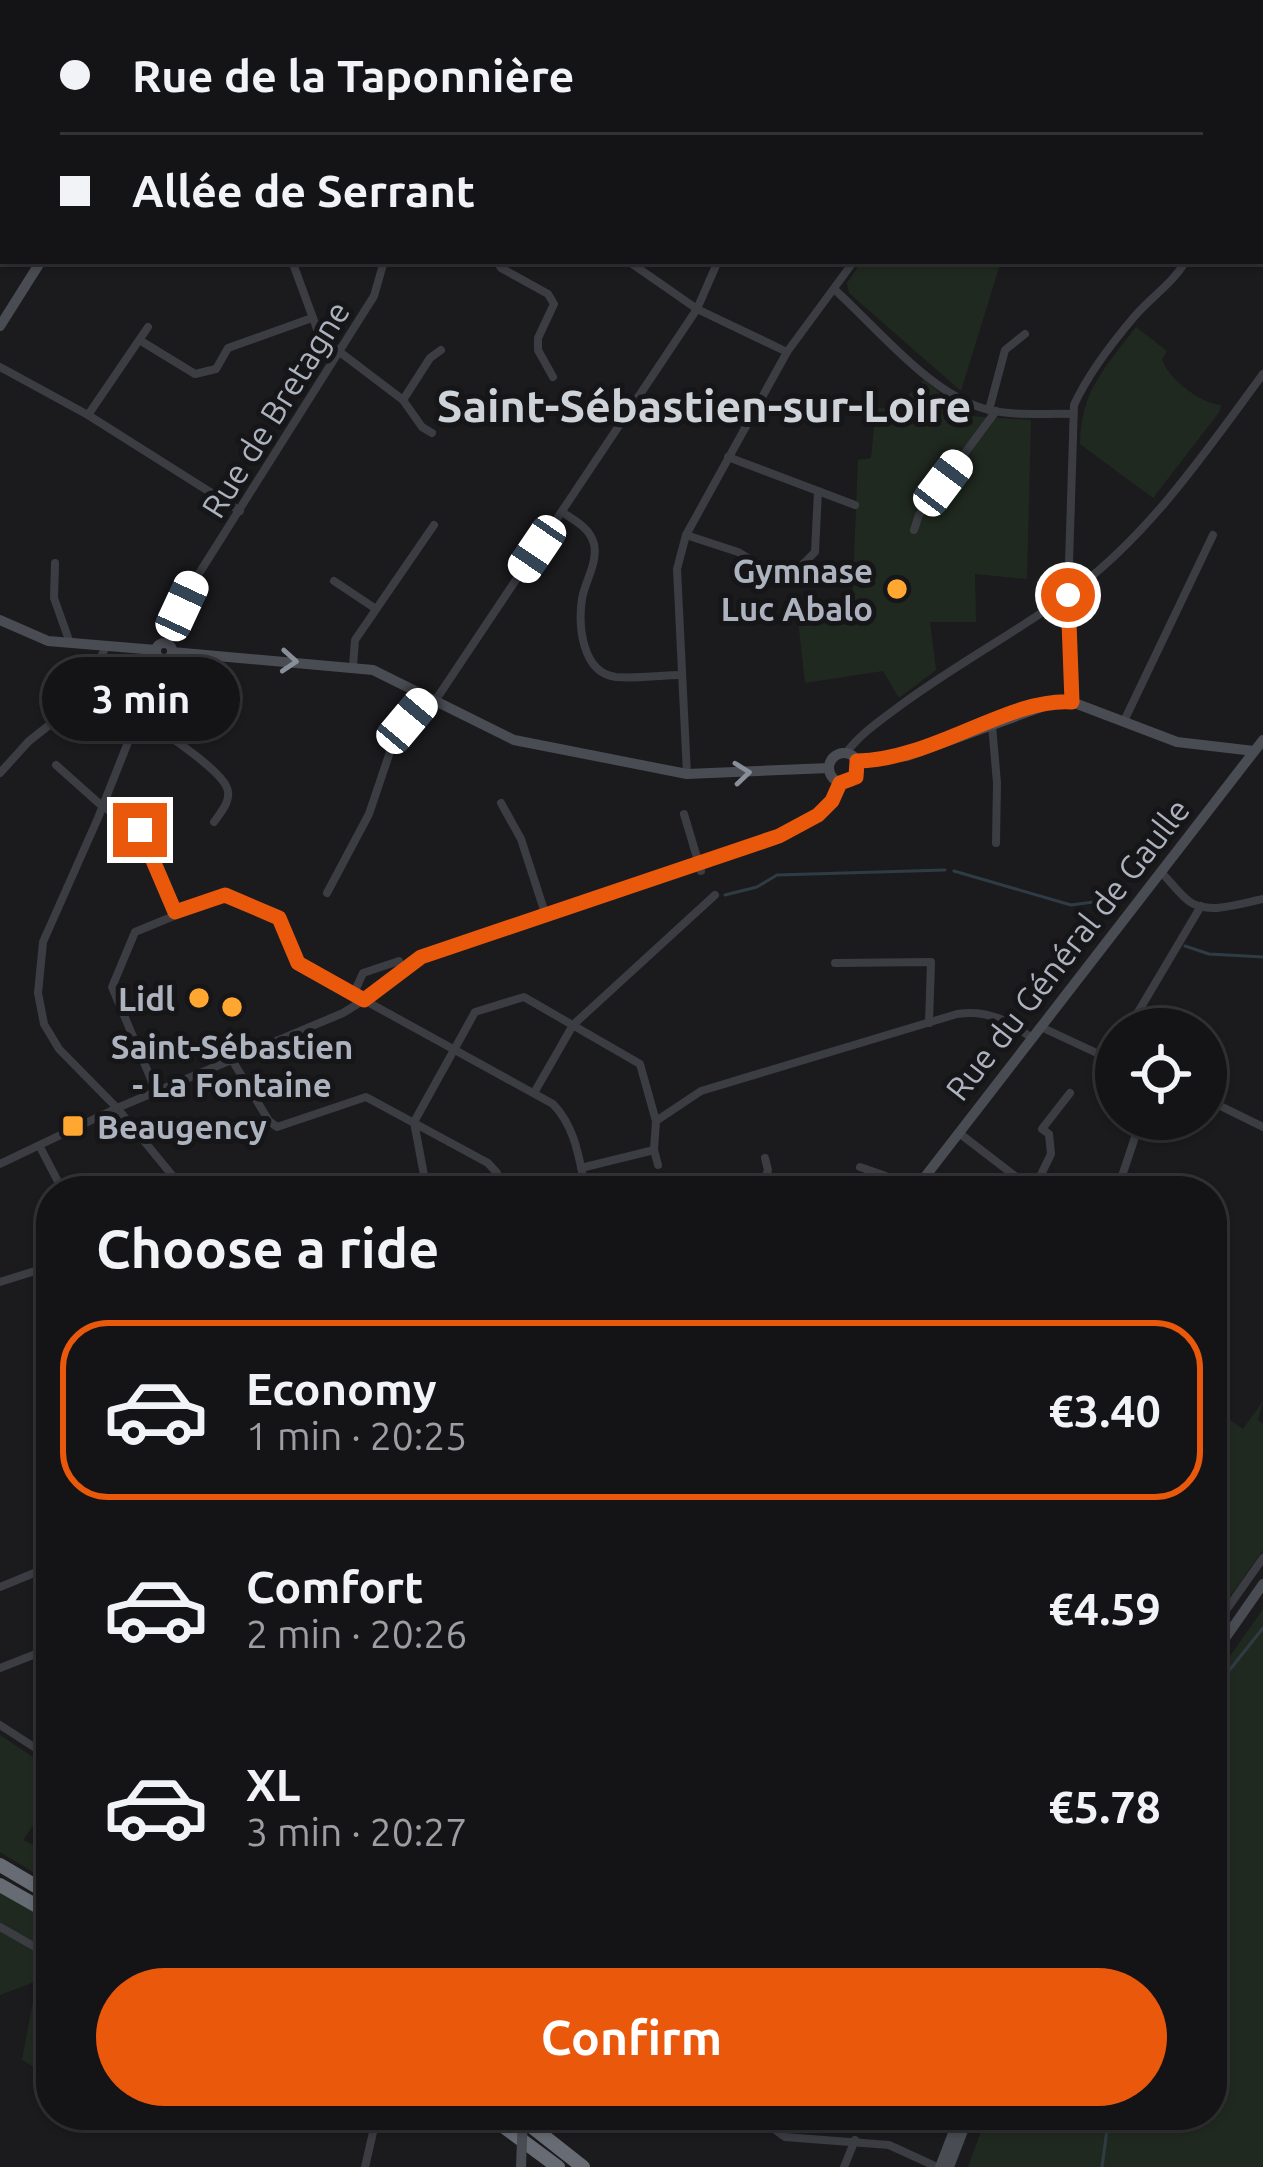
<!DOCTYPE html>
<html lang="en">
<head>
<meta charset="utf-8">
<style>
  :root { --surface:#141416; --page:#1d1d1f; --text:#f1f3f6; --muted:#9d9ea1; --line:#333335; --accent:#ea580c }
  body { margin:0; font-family:Ubuntu,sans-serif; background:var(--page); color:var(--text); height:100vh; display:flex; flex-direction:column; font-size:45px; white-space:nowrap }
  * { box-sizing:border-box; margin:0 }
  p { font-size:39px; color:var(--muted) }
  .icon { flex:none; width:66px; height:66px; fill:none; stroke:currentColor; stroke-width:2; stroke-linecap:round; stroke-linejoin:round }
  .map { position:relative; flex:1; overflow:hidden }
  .drawer { position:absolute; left:36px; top:1176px; width:1191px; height:954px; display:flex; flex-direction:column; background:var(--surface); border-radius:48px; box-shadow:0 3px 9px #0004,0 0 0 3px var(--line) }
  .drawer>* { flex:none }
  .hud { position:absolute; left:0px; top:0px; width:1263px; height:264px; box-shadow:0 3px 9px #0004,0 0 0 3px var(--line); display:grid; align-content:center; height:264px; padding:0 60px; background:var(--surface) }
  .tools { position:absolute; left:1095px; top:1008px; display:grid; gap:24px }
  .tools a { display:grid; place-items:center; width:132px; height:132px; border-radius:50%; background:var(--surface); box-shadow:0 3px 9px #0004,0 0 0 3px var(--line); font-size:60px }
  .end { position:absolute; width:54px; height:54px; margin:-27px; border:15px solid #ea580c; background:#fff; box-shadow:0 0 0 6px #fff }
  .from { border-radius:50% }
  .bubble { position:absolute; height:84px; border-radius:42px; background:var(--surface); box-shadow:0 3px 9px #0004,0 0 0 3px var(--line); font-size:39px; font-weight:600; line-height:84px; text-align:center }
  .car { position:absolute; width:36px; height:72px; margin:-36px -18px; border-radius:15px; box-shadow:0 0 9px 3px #0007; background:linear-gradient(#fff 24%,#345 0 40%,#fff 0 76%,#345 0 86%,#fff 0) }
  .hud b { display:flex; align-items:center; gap:42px; height:114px; font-size:45px }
  .hud b+b { border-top:3px solid var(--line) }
  .hud i { width:30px; height:30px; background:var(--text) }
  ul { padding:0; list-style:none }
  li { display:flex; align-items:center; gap:36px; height:180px; margin:0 24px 18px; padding:0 36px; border:6px solid transparent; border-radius:48px }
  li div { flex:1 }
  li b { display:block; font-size:45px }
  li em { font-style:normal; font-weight:600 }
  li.current { border-color:var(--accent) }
  li>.icon { width:108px; height:108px; stroke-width:1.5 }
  h2 { padding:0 60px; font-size:54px; line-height:144px }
  .action { display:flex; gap:24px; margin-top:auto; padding:24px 60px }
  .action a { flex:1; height:138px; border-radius:72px; background:var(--accent); color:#fff; font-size:48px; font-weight:600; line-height:138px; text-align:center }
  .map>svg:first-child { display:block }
</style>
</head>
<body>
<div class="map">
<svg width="1263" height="2167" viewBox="0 0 1263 2167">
  <rect width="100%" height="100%" fill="#1b1b1e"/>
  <g fill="#202920">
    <path d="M 862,261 L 1001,261 L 961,391 L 849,293 L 847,283 Z"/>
    <path d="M 1136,327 L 1167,351 L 1162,359 C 1167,378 1201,404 1221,405 L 1220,411 L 1153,498 L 1080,444 C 1081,390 1105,368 1136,327 Z"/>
    <path d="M 924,380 L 968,416 L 1031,420 L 1027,579 L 975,574 L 976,622 L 930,622 L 936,670 L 899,698 L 883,671 L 805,683 L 797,610 L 852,607 L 858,460 L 871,458 L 876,407 L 893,410 Z"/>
    <path d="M 1263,1401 L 1258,1420 L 1263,1424 L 1263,1550 L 1224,1605 L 1212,1611 L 1212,1418 L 1217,1411 L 1243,1429 Z"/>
    <path d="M 1263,1609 L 1263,2167 L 968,2167 L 987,2115 L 1212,2115 L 1212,1682 Z"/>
    <path d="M 0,1735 L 51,1769 L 51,1799 L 23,1840 L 51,1853 L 51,1883 L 0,1852 Z"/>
    <path d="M 0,1888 L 51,1915 L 51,2077 L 22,2060 L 37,1981 L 0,1995 Z"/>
  </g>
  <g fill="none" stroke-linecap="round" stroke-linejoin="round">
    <g stroke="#2f3c44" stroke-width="3">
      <path d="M 954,871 L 1071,905 L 1101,901 L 1117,910"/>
      <path d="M 725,895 L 757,887 L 777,875 L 945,870"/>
      <path d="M 1185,946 L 1209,954 L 1263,957"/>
      <path d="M 1212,1699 L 1224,1677 L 1263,1628"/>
      <path d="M 1102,2167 L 1109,2115"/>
    </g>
    <g stroke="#3b3d43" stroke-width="8">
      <path d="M 295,0 L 296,3"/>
      <path d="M 743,3 L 743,0"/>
      <path d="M 945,3 L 948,0"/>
      <path d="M 1244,3 L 1244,0"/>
      <path d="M 0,87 L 3,90"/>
      <path d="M 0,175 L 3,177"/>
      <path d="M 292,261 L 320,337 L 403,400 L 422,427 L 432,433"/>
      <path d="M 497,261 L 501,268 L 548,294 L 554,304 L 538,338 L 538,350 L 553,377"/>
      <path d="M 628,261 L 697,309 L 718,261"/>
      <path d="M 834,289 C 875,326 927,390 979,407 C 1007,417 1043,413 1072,414"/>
      <path d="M 141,341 L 195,374 L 216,369 L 228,348 L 312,318"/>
      <path d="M 0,367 L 88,415 L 240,511"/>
      <path d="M 403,400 L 430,358 L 441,350"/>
      <path d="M 989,410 L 1005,350 L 1025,334"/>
      <path d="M 88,415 L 148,327"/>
      <path d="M 728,457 L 855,505"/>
      <path d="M 562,512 C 575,521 590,528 594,544 C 598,563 585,581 582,599 C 578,626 582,673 616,677 C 637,679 660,675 682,675"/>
      <path d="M 914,530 L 919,515 L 996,411"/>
      <path d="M 686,535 L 738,552 L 759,565 L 799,568 L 815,552 L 818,491"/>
      <path d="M 55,563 L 54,598 L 70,643"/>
      <path d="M 334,581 L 376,609"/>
      <path d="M 167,644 L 193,583 L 374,296 L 384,261"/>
      <path d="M 161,659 L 98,818 L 43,942 L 38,993 L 44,1024 L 59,1049 L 117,1108 L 185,1191"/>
      <path d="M 353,666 L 355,640 L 434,525"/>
      <path d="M 435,701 L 697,309 L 787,352"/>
      <path d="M 1072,702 L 1068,595 L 1074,405 C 1088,374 1112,343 1134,317 C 1151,297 1172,284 1186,261"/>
      <path d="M 139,714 C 157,729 220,768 227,788 C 232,800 221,812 214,822"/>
      <path d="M 1124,721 L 1213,535"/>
      <path d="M 992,725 L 997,783 L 996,843"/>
      <path d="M 846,753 C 861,733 881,720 901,705 C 955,665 1015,633 1069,594 C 1149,536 1206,451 1263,374"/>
      <path d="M 56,765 L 102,806 L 140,830 L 175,912"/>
      <path d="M 0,773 L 29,741 L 76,704 L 106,647"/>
      <path d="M 687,774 L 677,569 L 686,535 L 787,352 L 854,261"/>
      <path d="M 501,803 L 521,839 L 545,913"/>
      <path d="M 684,814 L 701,871"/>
      <path d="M 1161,872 C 1170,881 1180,895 1190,902 C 1209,915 1243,903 1263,899"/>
      <path d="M 327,893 L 369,814 L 394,740 L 427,698"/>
      <path d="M 835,963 L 931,962 L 929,1023"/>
      <path d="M 354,993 L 363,973 L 399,961"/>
      <path d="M 1041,1027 L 1116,1062"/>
      <path d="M 1128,1029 L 1201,906"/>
      <path d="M 232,1060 L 269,1121 L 277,1127 L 366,1097 L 488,1163 L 497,1173 L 501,1191"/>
      <path d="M 156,1091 L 112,987 L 135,932 L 225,895 L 279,918 L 298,963 L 364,1000 L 421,957 L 779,836 C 807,822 827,812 840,783"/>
      <path d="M 534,1093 L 573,1025 L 715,895"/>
      <path d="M 1206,1099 L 1263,1127"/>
      <path d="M 656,1121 L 701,1091 L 957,1014 C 988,1009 1008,1021 1032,1038"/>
      <path d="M 959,1133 L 1019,1179 L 1042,1191"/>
      <path d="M 40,1147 L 63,1191"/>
      <path d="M 654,1150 L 658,1165"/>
      <path d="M 0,1164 L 117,1108 L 343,1013 L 364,1000 L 553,1104 C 576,1128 579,1159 586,1191"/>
      <path d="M 860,1167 L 917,1187"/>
      <path d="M 1035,1187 L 1051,1154 L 1049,1134 L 1042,1129 L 1070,1093"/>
      <path d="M 334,1191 L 342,1180 L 347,1191"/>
      <path d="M 427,1191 L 414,1122 L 475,1012 L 524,997 L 640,1064 L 656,1121 L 654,1150 L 581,1168"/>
      <path d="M 760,1191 L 768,1170 L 765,1158"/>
      <path d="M 1012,1191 L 1019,1179"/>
      <path d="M 1117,1191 L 1141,1119"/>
      <path d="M 0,1282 L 51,1266"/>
      <path d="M 0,1587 L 51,1566"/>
      <path d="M 1212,1615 L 1227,1609 L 1263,1558"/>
      <path d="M 0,1668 L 51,1648"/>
      <path d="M 0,1725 L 51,1758"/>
      <path d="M 0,1927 L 51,1956"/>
      <path d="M 755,2115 L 785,2137 L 889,2145 L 937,2167"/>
      <path d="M 365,2167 L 374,2128"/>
      <path d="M 844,2167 L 855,2140"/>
    </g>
    <g stroke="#494c53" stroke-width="10">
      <path d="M 509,0 L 518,3"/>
      <path d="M 1129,0 L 1131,3"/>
      <path d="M 203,3 L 206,0"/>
      <path d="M 1260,146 L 1263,148"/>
      <path d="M 0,326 L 41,261"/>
      <path d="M 0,620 L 48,641 L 156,650"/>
      <circle cx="164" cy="651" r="8"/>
      <path d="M 172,652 L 373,670 L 514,740 L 687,774 L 829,768"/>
      <circle cx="844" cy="768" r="15"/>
      <path d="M 858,761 L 907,756 L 1058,701 L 1072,702 L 1177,742 L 1254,751"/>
      <path d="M 914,1191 L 1263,740"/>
      <path d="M 1212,1657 L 1263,1584"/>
      <path d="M 940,2167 L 960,2115"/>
      <path d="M 949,2167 L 969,2115"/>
    </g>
    <g stroke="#676c74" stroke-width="14">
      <path d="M 0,1865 L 51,1895"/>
      <path d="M 0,1885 L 51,1914"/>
      <path d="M 488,2115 L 558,2167"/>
      <path d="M 517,2115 L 583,2167"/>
    </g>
    <path stroke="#494c53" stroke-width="10" d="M 521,2167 L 523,2115"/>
  </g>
  <defs><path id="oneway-chevron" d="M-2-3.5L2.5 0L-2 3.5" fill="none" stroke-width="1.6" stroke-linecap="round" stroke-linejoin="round" transform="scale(3)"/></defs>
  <g stroke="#898f99">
    <use href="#oneway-chevron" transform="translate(289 661) rotate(4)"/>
    <use href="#oneway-chevron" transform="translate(742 773) rotate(-6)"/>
  </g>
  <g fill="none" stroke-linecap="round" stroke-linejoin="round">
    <path stroke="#ea580c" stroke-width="15" d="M 140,830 L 175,912 L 225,895 L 279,918 L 298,963 L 364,1000 L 421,957 L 779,836 L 818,815 L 832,801 L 840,783 L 856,777 L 857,761 C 933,760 1010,697 1072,702 L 1068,595"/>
  </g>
  <g fill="#ffa731" stroke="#161619" stroke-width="4.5">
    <circle cx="897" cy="589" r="12"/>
    <circle cx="199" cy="998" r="12"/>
    <circle cx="232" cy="1007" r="12"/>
    <rect x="61" y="1114" width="24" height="24" rx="6"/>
  </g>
  <g text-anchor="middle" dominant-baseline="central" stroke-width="10" stroke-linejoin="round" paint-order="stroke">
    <g font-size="33" fill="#acb3be" stroke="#161619">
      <text transform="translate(275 409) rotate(-58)">Rue de Bretagne</text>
      <text transform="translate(1067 949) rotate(-52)">Rue du Général de Gaulle</text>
    </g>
    <g font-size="33" font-weight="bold" fill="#acb3be" stroke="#161619" text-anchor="end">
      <text x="873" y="570">Gymnase<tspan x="873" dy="38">Luc Abalo</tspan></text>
      <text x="175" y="998">Lidl</text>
      <text x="232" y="1046" text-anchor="middle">Saint-Sébastien<tspan x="232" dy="38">- La Fontaine</tspan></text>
      <text x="97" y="1126" text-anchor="start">Beaugency</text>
    </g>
    <g font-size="45" font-weight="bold" fill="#ced2d9" stroke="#161619">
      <text x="704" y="405">Saint-Sébastien-sur-Loire</text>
    </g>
  </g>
</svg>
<div class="tools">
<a><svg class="icon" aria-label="locate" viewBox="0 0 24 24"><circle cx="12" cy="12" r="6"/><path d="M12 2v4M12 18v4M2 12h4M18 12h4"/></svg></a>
</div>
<i class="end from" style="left:1068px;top:595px"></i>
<i class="end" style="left:140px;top:830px"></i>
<div class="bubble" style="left:42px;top:657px;width:198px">3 min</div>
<i class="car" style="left:943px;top:483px;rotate:37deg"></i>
<i class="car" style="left:537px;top:549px;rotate:214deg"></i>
<i class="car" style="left:182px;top:606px;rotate:25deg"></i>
<i class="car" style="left:407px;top:721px;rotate:40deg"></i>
<div class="hud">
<b><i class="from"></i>Rue de la Taponnière</b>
<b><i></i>Allée de Serrant</b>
</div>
<section class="drawer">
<h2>Choose a ride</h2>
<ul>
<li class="current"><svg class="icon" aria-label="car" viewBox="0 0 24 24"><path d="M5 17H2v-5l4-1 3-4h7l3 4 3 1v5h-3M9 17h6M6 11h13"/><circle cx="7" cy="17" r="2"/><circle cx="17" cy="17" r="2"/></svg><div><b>Economy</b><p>1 min · 20:25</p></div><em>€3.40</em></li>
<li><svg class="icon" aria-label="car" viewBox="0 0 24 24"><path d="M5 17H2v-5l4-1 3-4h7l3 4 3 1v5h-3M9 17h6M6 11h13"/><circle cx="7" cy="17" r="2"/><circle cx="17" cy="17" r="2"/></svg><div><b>Comfort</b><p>2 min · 20:26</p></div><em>€4.59</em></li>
<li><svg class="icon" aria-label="car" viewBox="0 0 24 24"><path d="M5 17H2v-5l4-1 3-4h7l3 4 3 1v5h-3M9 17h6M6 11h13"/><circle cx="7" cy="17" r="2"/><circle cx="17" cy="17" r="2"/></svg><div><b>XL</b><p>3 min · 20:27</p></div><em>€5.78</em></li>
</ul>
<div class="action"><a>Confirm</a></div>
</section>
</div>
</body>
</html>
